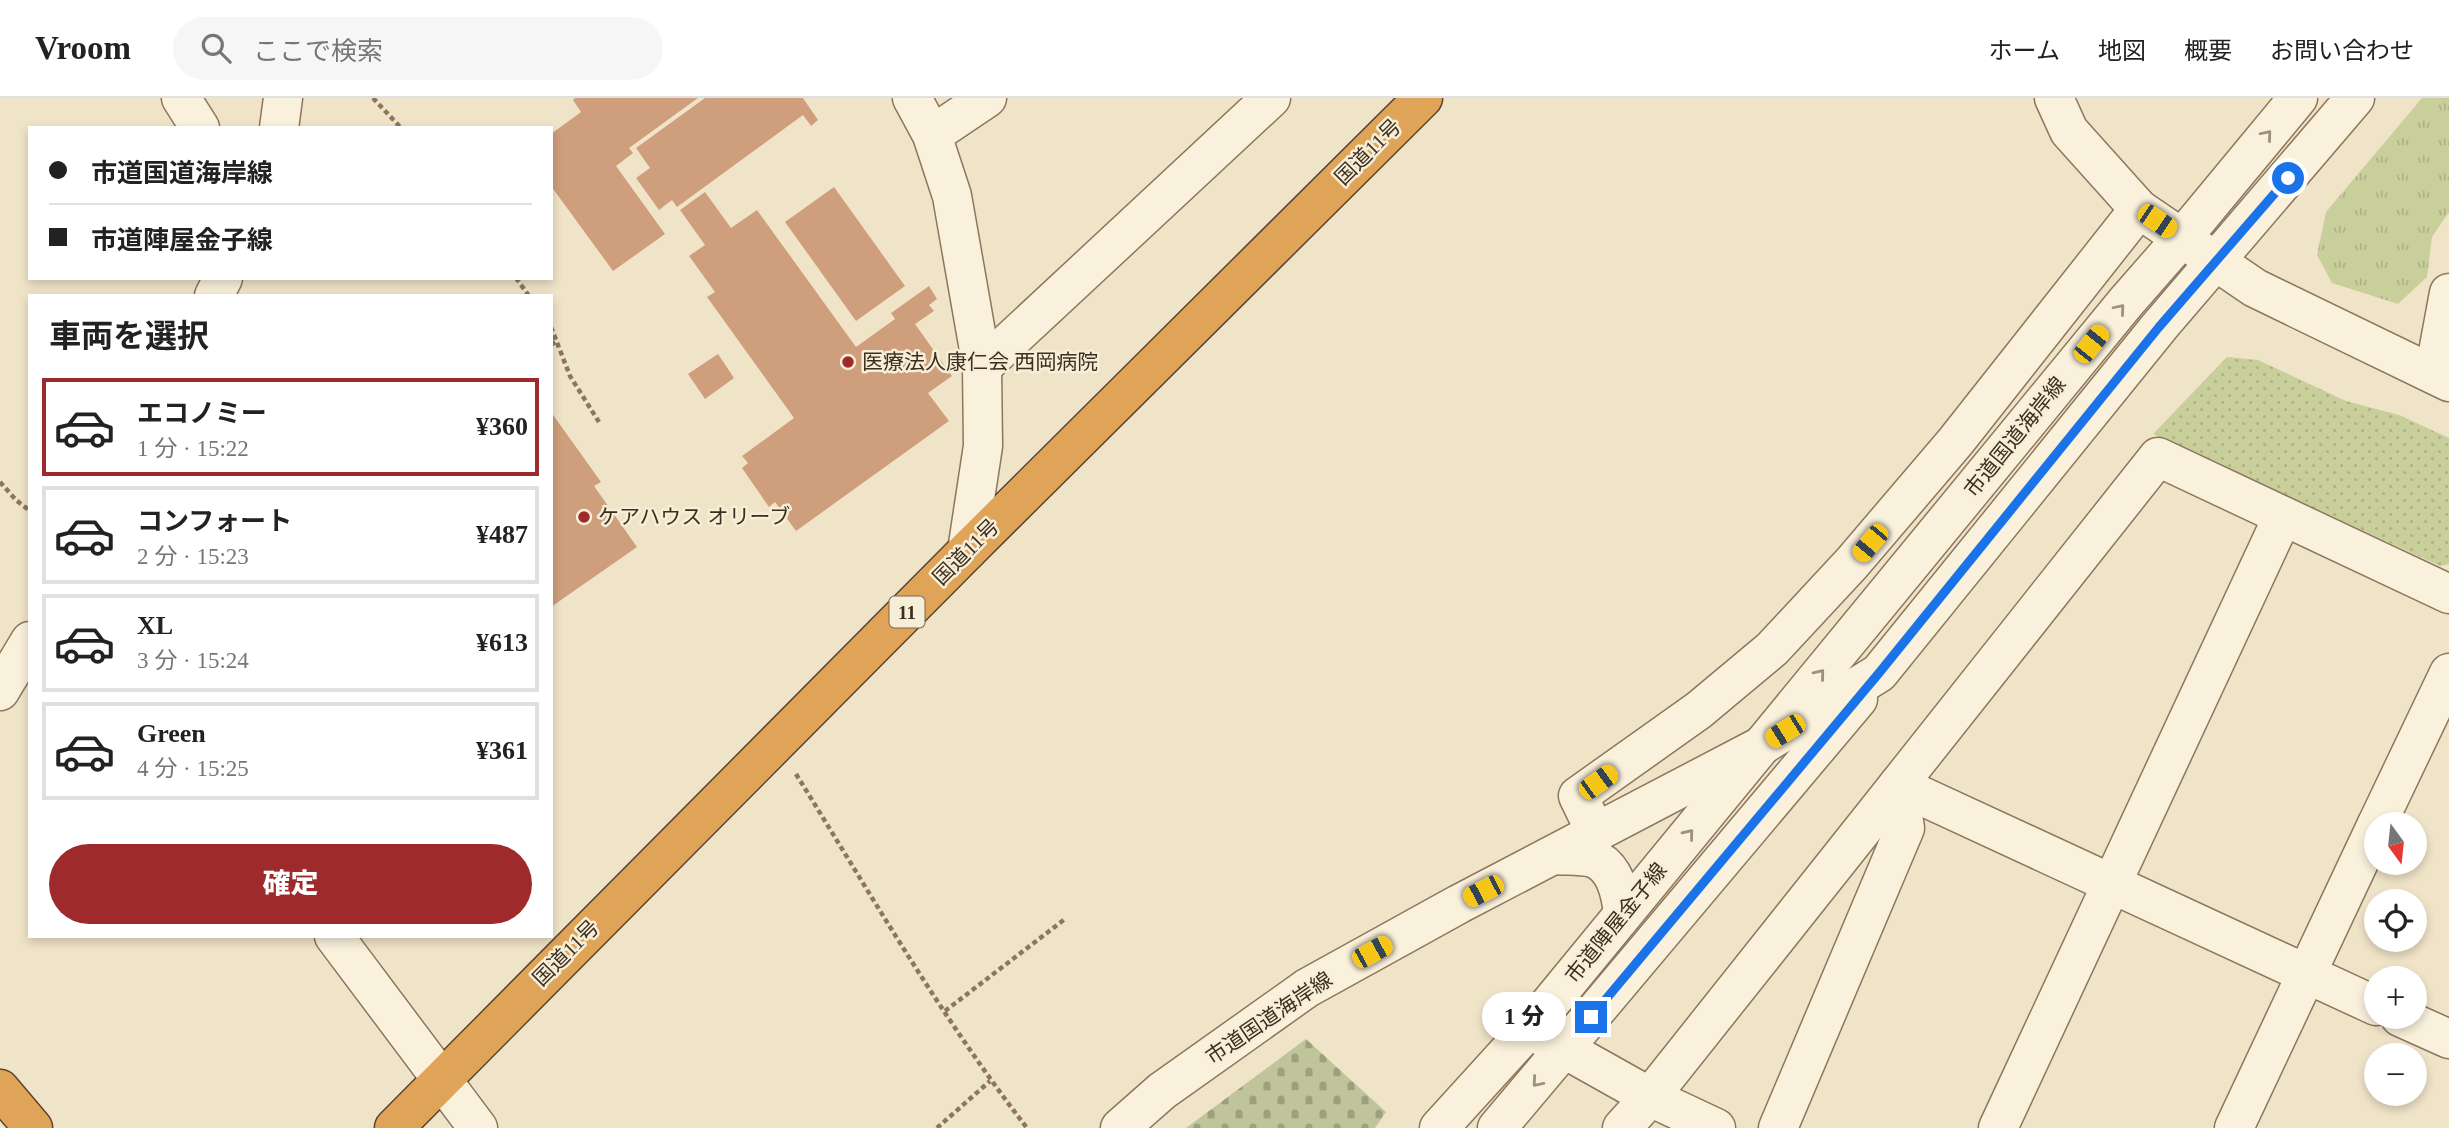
<!DOCTYPE html>
<html lang="ja">
<head>
<meta charset="utf-8">
<style>
  :root { --surface:#fff; --page:#f6f6f6; --text:#222; --muted:#767676; --line:#e0e0e0; --accent:#9e2a2b }
  body { margin:0; font-family:"Times New Roman","Noto Sans JP",serif; background:var(--page); color:var(--text); height:100vh; display:flex; flex-direction:column; font-size:26px; white-space:nowrap }
  * { box-sizing:border-box; margin:0 }
  p { font-size:23px; color:var(--muted) }
  .icon { flex:none; width:38px; height:38px; fill:none; stroke:currentColor; stroke-width:2; stroke-linecap:round; stroke-linejoin:round }
  .map { position:relative; flex:1; overflow:hidden }
  .sheet { position:absolute; left:28px; top:196px; width:525px; height:644px; display:flex; flex-direction:column; background:var(--surface); border-radius:0px; box-shadow:0 4px 10px #0003 }
  .sheet>* { flex:none }
  .hud { position:absolute; left:28px; top:28px; width:525px; height:154px; border-radius:0px; box-shadow:0 4px 10px #0003; display:grid; align-content:center; height:154px; padding:0 21px; background:var(--surface) }
  .needle { width:46px; rotate:165deg }
  .fabs { position:absolute; left:2364px; top:714px; display:grid; gap:14px }
  .fabs a { display:grid; place-items:center; width:63px; height:63px; border-radius:50%; background:var(--surface); box-shadow:0 4px 10px #0003; font-size:35px }
  .end { position:absolute; width:32px; height:32px; margin:-16px; border:9px solid #1a73e8; background:#fff; box-shadow:0 0 0 4px #fff }
  .from { border-radius:50% }
  .bubble { position:absolute; height:49px; border-radius:24px; background:var(--surface); box-shadow:0 4px 10px #0003; font-size:23px; font-weight:800; line-height:49px; text-align:center }
  .car { position:absolute; width:21px; height:42px; margin:-21px -10px; border-radius:9px; box-shadow:0 0 5px 2px #0007; background:linear-gradient(#f5c518 24%,#345 0 40%,#f5c518 0 76%,#345 0 86%,#f5c518 0) }
  .hud b { display:flex; align-items:center; gap:24px; height:66px; font-size:26px }
  .hud b+b { border-top:2px solid var(--line) }
  .hud i { width:18px; height:18px; background:var(--text) }
  ul { padding:0; list-style:none }
  li { display:flex; align-items:center; gap:21px; height:98px; margin:0 14px 10px; padding:0 7px; border:4px solid var(--line); border-radius:0px }
  li div { flex:1 }
  li b { display:block; font-size:26px }
  li em { font-style:normal; font-weight:800 }
  li.on { border-color:var(--accent) }
  li>.icon { width:63px; height:63px; stroke-width:1.5 }
  h2 { padding:0 21px; font-size:32px; line-height:84px }
  .primary-button { display:flex; gap:14px; margin-top:auto; padding:14px 21px }
  .primary-button a { flex:1; height:80px; border-radius:42px; background:var(--accent); color:#fff; font-size:28px; font-weight:800; line-height:80px; text-align:center }
  header { display:flex; align-items:center; gap:42px; box-sizing:border-box; height:98px; padding:0 35px; background:var(--surface); border-bottom:2px solid var(--line) }
  header strong { font-size:33px }
  nav { display:flex; gap:38px; margin-inline-start:auto; font-size:24px }
  .search { width:490px; height:63px; background:var(--page); display:flex; align-items:center; gap:18px; box-sizing:border-box; padding:0 24px; border-radius:38px; color:var(--muted); font-size:26px }
  .map>svg:first-child { display:block }
</style>
</head>
<body>
<header>
<strong>Vroom</strong>
<div class="search"><svg class="icon" aria-label="search" viewBox="0 0 24 24"><circle cx="10" cy="10" r="6"/><path d="M15 15l6 6"/></svg>ここで検索</div>
<nav><a>ホーム</a><a>地図</a><a>概要</a><a>お問い合わせ</a></nav>
</header>
<div class="map">
<svg width="2449" height="1030" viewBox="0 0 2449 1030">
  <defs>
    <pattern id="grass-tufts" width="24" height="20" patternUnits="userSpaceOnUse" patternTransform="scale(1.75)"><rect width="24" height="20" fill="#c9cf9b"/><path d="M3 7l-1-3M5 7V3M7 7l1-3M15 17l-1-3M17 17v-4M19 17l1-3" fill="none" stroke="#aeb285"/></pattern>
    <pattern id="cemetery-stones" width="16" height="16" patternUnits="userSpaceOnUse" patternTransform="scale(1.75)"><rect width="16" height="16" fill="#bfc49a"/><path d="M2 7V4a2 2 0 0 1 4 0v3zM10 15v-3a2 2 0 0 1 4 0v3z" fill="#9ca07d"/></pattern>
    <pattern id="park-dots" width="8" height="8" patternUnits="userSpaceOnUse" patternTransform="scale(1.75)"><rect width="8" height="8" fill="#c9cf9b"/><path d="M2 2h.1M6 6h.1" fill="none" stroke="#aeb285" stroke-width="1.8" stroke-linecap="round"/></pattern>
  </defs>
  <rect width="100%" height="100%" fill="#f0e4c8"/>
  <path fill="url(#grass-tufts)" d="M 2422,0 L 2449,0 L 2449,114 L 2432,139 L 2427,179 L 2398,206 L 2332,185 L 2317,157 L 2326,114 Z"/>
  <path fill="url(#cemetery-stones)" d="M 1306,941 L 1386,1014 L 1375,1030 L 1186,1030 Z"/>
  <path fill="url(#park-dots)" d="M 2227,259 L 2258,262 L 2346,303 L 2399,317 L 2449,340 L 2449,466 L 2440,468 L 2153,336 Z"/>
  <g fill="#cf9f7d">
    <path d="M 575,0 L 698,0 L 629,50 L 633,55 L 616,68 L 665,136 L 613,173 L 551,88 L 551,36 L 581,14 L 573,2 Z"/>
    <path d="M 705,0 L 803,0 L 818,22 L 811,28 L 803,17 L 677,109 L 672,102 L 659,112 L 636,80 L 650,70 L 636,50 Z"/>
    <path d="M 834,89 L 905,188 L 856,223 L 785,124 Z"/>
    <path d="M 705,94 L 731,130 L 757,112 L 856,249 L 895,221 L 891,215 L 929,188 L 937,201 L 929,207 L 934,213 L 915,226 L 952,278 L 928,295 L 949,323 L 796,433 L 775,404 L 769,409 L 742,370 L 748,365 L 742,358 L 794,320 L 707,199 L 715,194 L 689,158 L 705,147 L 680,112 Z"/>
    <path d="M 718,256 L 734,280 L 705,301 L 688,276 Z"/>
    <path d="M 551,314 L 601,384 L 594,388 L 637,449 L 551,509 Z"/>
  </g>
  <g fill="none" stroke-linecap="round" stroke-linejoin="round">
    <g stroke="#8d765c" stroke-width="41">
      <g id="minor">
        <path d="M 181,0 L 200,30"/>
        <path d="M 912,0 L 932,37 L 952,98 L 982,269 L 983,348 L 967,453"/>
        <path d="M 2054,0 L 2069,33 L 2139,111 L 2255,190 L 2449,284"/>
        <path d="M 279,30 L 283,0"/>
        <path d="M 932,37 L 987,0"/>
        <path d="M 214,198 L 223,180"/>
        <path d="M 982,269 L 1271,0"/>
        <path d="M 2434,276 L 2449,195"/>
        <path d="M 0,593 L 30,543"/>
        <path d="M 2377,726 L 2449,575"/>
        <path d="M 1596,735 L 1578,698 L 1699,612 L 1772,551 L 1852,465 L 1956,343 L 2139,111"/>
        <path d="M 1554,757 C 1566,758 1582,757 1593,760 C 1615,768 1621,797 1623,816"/>
        <path d="M 334,838 L 478,1030"/>
        <path d="M 2400,919 L 2449,941"/>
        <path d="M 1543,939 L 1650,999 L 1716,1030"/>
        <path d="M 1120,1030 L 1162,993 L 1307,890 L 1459,806 L 1761,648 L 1879,575 L 2159,229 L 2355,0"/>
        <path d="M 1439,1030 L 1529,931 L 2126,204 L 2182,140 L 2298,0"/>
        <path d="M 1497,1030 L 1858,601"/>
        <path d="M 1622,1030 L 1650,999 L 1898,687 L 2376,908"/>
        <path d="M 1778,1030 L 1905,730 L 1898,687 L 2158,359 L 2449,496"/>
        <path d="M 1998,1030 L 2283,418"/>
        <path d="M 2234,1030 L 2376,728"/>
      </g>
    </g>
    <g stroke="#5b4430" stroke-width="41">
      <g id="highway">
        <path d="M 0,991 L 33,1030"/>
        <path d="M 394,1030 L 967,453 L 1423,0"/>
      </g>
    </g>
    <g stroke="#8d765c" stroke-width="4.5" stroke-dasharray="5 3.5" stroke-linecap="butt">
      <path d="M 373,0 L 401,30"/>
      <path d="M 516,180 L 529,198"/>
      <path d="M 551,229 L 570,278 L 599,324"/>
      <path d="M 551,247 L 557,243"/>
      <path d="M 0,384 L 16,402 L 30,413"/>
      <path d="M 796,676 C 870,795 941,919 1027,1030"/>
      <path d="M 945,913 L 1065,821"/>
      <path d="M 937,1030 L 990,983"/>
    </g>
    <use href="#minor" stroke="#faf1dc" stroke-width="38"/>
    <use href="#highway" stroke="#e0a458" stroke-width="38"/>
  </g>
  <defs><path id="oneway-chevron" d="M-2-3.5L2.5 0L-2 3.5" fill="none" stroke-width="1.6" stroke-linecap="round" stroke-linejoin="round" transform="scale(1.75)"/></defs>
  <g stroke="#9c907e">
    <use href="#oneway-chevron" transform="translate(2267 37) rotate(-50)"/>
    <use href="#oneway-chevron" transform="translate(2120 211) rotate(-50)"/>
    <use href="#oneway-chevron" transform="translate(1820 576) rotate(-51)"/>
    <use href="#oneway-chevron" transform="translate(1689 736) rotate(-51)"/>
    <use href="#oneway-chevron" transform="translate(1537 984) rotate(131)"/>
  </g>
  <g fill="none" stroke-linecap="round" stroke-linejoin="round">
    <path stroke="#1a73e8" stroke-width="9" d="M 1591,919 L 1879,575 L 2159,229 L 2288,80"/>
  </g>
  <g fill="#9e2a2b" stroke="#f7eed8" stroke-width="2.5">
    <circle cx="848" cy="264" r="7"/>
    <circle cx="584" cy="419" r="7"/>
  </g>
  <g text-anchor="middle" dominant-baseline="central" stroke-width="5" stroke-linejoin="round" paint-order="stroke">
    <rect fill="#f7eed8" stroke="#756857" stroke-width="2" x="889.5" y="498.5" width="35" height="31" rx="5"/>
    <g font-size="19" font-weight="bold" fill="#3d2e20">
      <text x="907" y="514">11</text>
    </g>
    <g font-size="21" fill="#3d2e20" stroke="#f7eed8">
      <text transform="translate(1368 54) rotate(-45)">国道11号</text>
      <text transform="translate(2015 339) rotate(-51)">市道国道海岸線</text>
      <text transform="translate(966 454) rotate(-45)">国道11号</text>
      <text transform="translate(1616 825) rotate(-51)">市道陣屋金子線</text>
      <text transform="translate(566 855) rotate(-45)">国道11号</text>
      <text transform="translate(1269 920) rotate(-34)">市道国道海岸線</text>
    </g>
    <g font-size="21" fill="#3d2e20" stroke="#f7eed8" text-anchor="start">
      <text x="862" y="264">医療法人康仁会 西岡病院</text>
      <text x="598" y="419">ケアハウス オリーブ</text>
    </g>
  </g>
</svg>
<div class="fabs">
<a><svg class="needle" viewBox="-14 -14 28 28"><path d="M0-13l5 13h-10z" fill="#e53935"/><path d="M0 13l5-13h-10z" fill="#767676"/></svg></a>
<a><svg class="icon" aria-label="locate" viewBox="0 0 24 24"><circle cx="12" cy="12" r="6"/><path d="M12 2v4M12 18v4M2 12h4M18 12h4"/></svg></a>
<a>+</a>
<a>−</a>
</div>
<i class="end from" style="left:2288px;top:80px"></i>
<i class="end" style="left:1591px;top:919px"></i>
<div class="bubble" style="left:1482px;top:894px;width:84px">1 分</div>
<i class="car" style="left:2157px;top:123px;rotate:124deg"></i>
<i class="car" style="left:2091px;top:246px;rotate:39deg"></i>
<i class="car" style="left:1870px;top:445px;rotate:220deg"></i>
<i class="car" style="left:1785px;top:633px;rotate:238deg"></i>
<i class="car" style="left:1598px;top:684px;rotate:54deg"></i>
<i class="car" style="left:1483px;top:793px;rotate:243deg"></i>
<i class="car" style="left:1372px;top:854px;rotate:61deg"></i>
<div class="hud">
<b><i class="from"></i>市道国道海岸線</b>
<b><i></i>市道陣屋金子線</b>
</div>
<section class="sheet">
<h2>車両を選択</h2>
<ul>
<li class="on"><svg class="icon" aria-label="car" viewBox="0 0 24 24"><path d="M5 17H2v-5l4-1 3-4h7l3 4 3 1v5h-3M9 17h6M6 11h13"/><circle cx="7" cy="17" r="2"/><circle cx="17" cy="17" r="2"/></svg><div><b>エコノミー</b><p>1 分 · 15:22</p></div><em>¥360</em></li>
<li><svg class="icon" aria-label="car" viewBox="0 0 24 24"><path d="M5 17H2v-5l4-1 3-4h7l3 4 3 1v5h-3M9 17h6M6 11h13"/><circle cx="7" cy="17" r="2"/><circle cx="17" cy="17" r="2"/></svg><div><b>コンフォート</b><p>2 分 · 15:23</p></div><em>¥487</em></li>
<li><svg class="icon" aria-label="car" viewBox="0 0 24 24"><path d="M5 17H2v-5l4-1 3-4h7l3 4 3 1v5h-3M9 17h6M6 11h13"/><circle cx="7" cy="17" r="2"/><circle cx="17" cy="17" r="2"/></svg><div><b>XL</b><p>3 分 · 15:24</p></div><em>¥613</em></li>
<li><svg class="icon" aria-label="car" viewBox="0 0 24 24"><path d="M5 17H2v-5l4-1 3-4h7l3 4 3 1v5h-3M9 17h6M6 11h13"/><circle cx="7" cy="17" r="2"/><circle cx="17" cy="17" r="2"/></svg><div><b>Green</b><p>4 分 · 15:25</p></div><em>¥361</em></li>
</ul>
<div class="primary-button"><a>確定</a></div>
</section>
</div>
</body>
</html>
